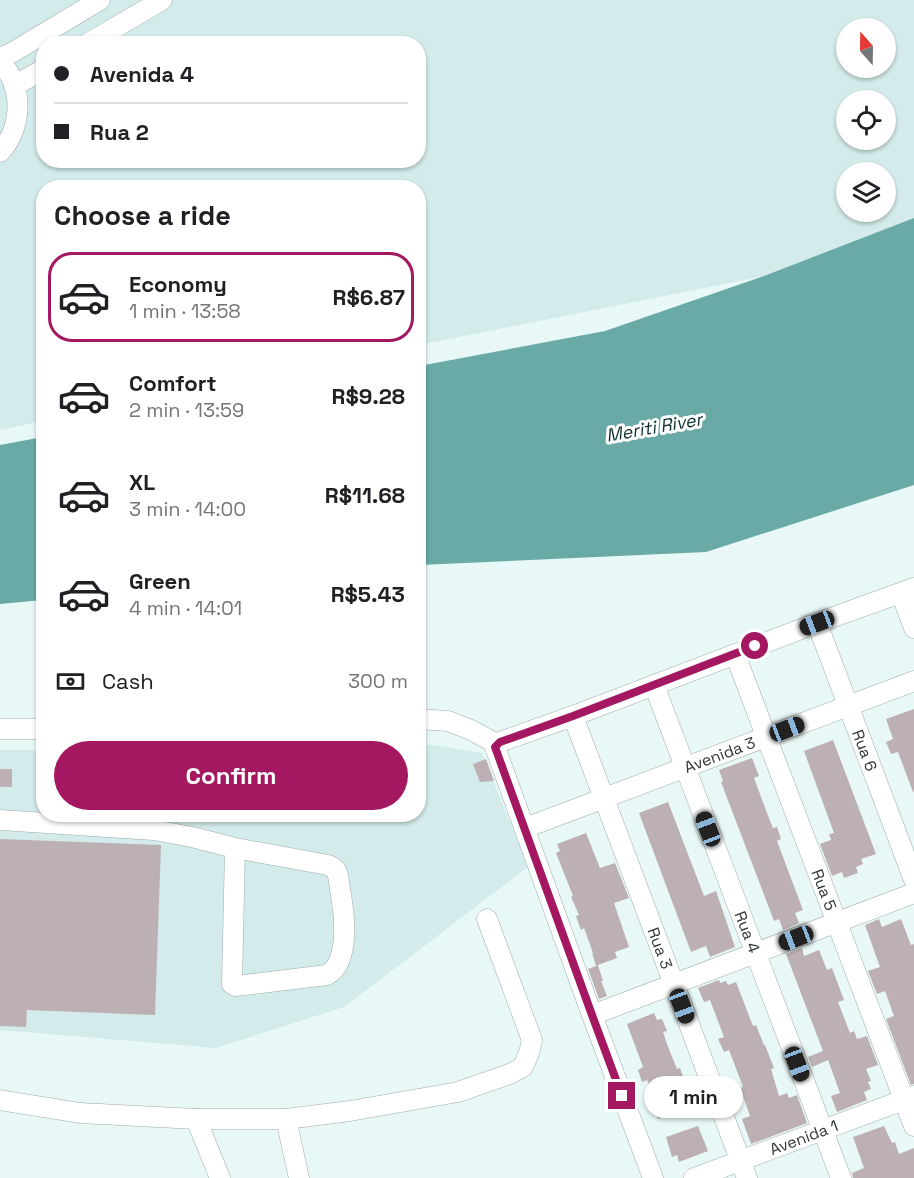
<!DOCTYPE html>
<html lang="en">
<head>
<meta charset="utf-8">
<style>
  :root { --surface:#fff; --page:#f2f2f2; --text:#202124; --muted:#757577; --line:#e0e0e0; --accent:#a31861 }
  body { margin:0; font-family:"Space Grotesk",sans-serif; background:var(--page); color:var(--text); height:100vh; display:flex; flex-direction:column; font-size:22px; white-space:nowrap }
  * { box-sizing:border-box; margin:0 }
  p { font-size:20px; color:var(--muted) }
  .icon { flex:none; width:33px; height:33px; fill:none; stroke:currentColor; stroke-width:2; stroke-linecap:round; stroke-linejoin:round }
  .map { position:relative; flex:1; overflow:hidden }
  .details { position:absolute; left:36px; top:180px; width:390px; height:642px; display:flex; flex-direction:column; background:var(--surface); border-radius:24px; box-shadow:0 2px 4px #0004 }
  .details>* { flex:none }
  .guide { position:absolute; left:36px; top:36px; width:390px; height:132px; border-radius:24px; box-shadow:0 2px 4px #0004; display:grid; align-content:center; height:132px; padding:0 18px; background:var(--surface) }
  .needle { width:39px; rotate:340deg }
  .tools { position:absolute; left:836px; top:18px; display:grid; gap:12px }
  .tools a { display:grid; place-items:center; width:60px; height:60px; border-radius:50%; background:var(--surface); box-shadow:0 2px 4px #0004; font-size:30px }
  .end { position:absolute; width:27px; height:27px; margin:-14px; border:8px solid #a31861; background:#fff; box-shadow:0 0 0 3px #fff }
  .from { border-radius:50% }
  .bubble { position:absolute; height:42px; border-radius:21px; background:var(--surface); box-shadow:0 2px 4px #0004; font-size:20px; font-weight:600; line-height:42px; text-align:center }
  .car { position:absolute; width:18px; height:36px; margin:-18px -9px; border-radius:8px; box-shadow:0 0 4px 2px #0007; background:linear-gradient(#222 24%,#8ab4d8 0 40%,#222 0 76%,#8ab4d8 0 86%,#222 0) }
  .guide b { display:flex; align-items:center; gap:21px; height:57px; font-size:22px }
  .guide b+b { border-top:2px solid var(--line) }
  .guide i { width:15px; height:15px; background:var(--text) }
  ul { padding:0; list-style:none }
  li { display:flex; align-items:center; gap:18px; height:90px; margin:0 12px 9px; padding:0 6px; border:3px solid transparent; border-radius:24px }
  li div { flex:1 }
  li b { display:block; font-size:22px }
  li em { font-style:normal; font-weight:600 }
  li.current { border-color:var(--accent) }
  li>.icon { width:54px; height:54px; stroke-width:1.5 }
  h2 { padding:0 18px; font-size:27px; line-height:72px }
  .pay { display:flex; align-items:center; gap:15px; height:66px; padding:0 18px; font-size:22px }
  .pay p { margin-inline-start:auto }
  .action { display:flex; gap:12px; margin-top:auto; padding:12px 18px }
  .action a { flex:1; height:69px; border-radius:36px; background:var(--accent); color:#fff; font-size:24px; font-weight:600; line-height:69px; text-align:center }
  .map>svg:first-child { display:block }
</style>
</head>
<body>
<div class="map">
<svg width="914" height="1178" viewBox="0 0 914 1178">
  <rect width="100%" height="100%" fill="#e8f8f6"/>
  <g fill="#d3ebea" fill-rule="evenodd">
    <path d="M 0,0 L 914,0 L 914,218 L 764,276 L 419,345 L 418,188 L 44,188 L 43,421 L 0,430 ZM 846,28 L 885,28 L 885,68 L 846,68 ZM 44,44 L 418,44 L 418,160 L 44,160 ZM 846,100 L 885,100 L 885,140 L 846,140 ZM 846,172 L 885,172 L 885,212 L 846,212 Z"/>
    <path d="M 419,745 L 435,745 L 482,753 L 528,867 L 344,1007 L 216,1048 L 0,1030 L 0,750 L 43,750 L 44,814 L 418,814 Z"/>
  </g>
  <g fill="#69aaa6">
    <path d="M 914,218 L 914,485 L 706,552 L 419,565 L 419,366 L 605,331 L 764,276 Z"/>
    <path d="M 43,437 L 43,600 L 0,604 L 0,445 Z"/>
  </g>
  <g fill="#bdb0b4">
    <path d="M 914,709 L 914,792 L 913,792 L 898,752 L 891,754 L 886,742 L 893,739 L 886,719 Z"/>
    <path d="M 833,740 L 876,854 L 861,859 L 863,864 L 856,867 L 858,873 L 844,878 L 842,872 L 832,876 L 820,844 L 831,840 L 829,834 L 834,833 L 804,751 Z"/>
    <path d="M 752,758 L 759,776 L 754,778 L 770,821 L 773,828 L 777,827 L 781,839 L 777,841 L 803,910 L 795,913 L 799,923 L 783,930 L 779,919 L 774,921 L 721,782 L 723,781 L 719,770 Z"/>
    <path d="M 486,759 L 494,781 L 480,782 L 473,764 Z"/>
    <rect x="0" y="769" width="12" height="18"/>
    <path d="M 668,802 L 704,896 L 716,891 L 735,947 L 710,957 L 706,946 L 691,952 L 639,813 Z"/>
    <path d="M 586,833 L 600,868 L 615,863 L 629,898 L 614,903 L 629,947 L 615,952 L 617,958 L 598,965 L 603,981 L 601,981 L 607,996 L 599,999 L 588,969 L 596,966 L 592,953 L 593,953 L 584,928 L 581,930 L 576,916 L 579,915 L 571,897 L 573,896 L 556,853 L 560,851 L 557,844 Z"/>
    <path d="M 0,839 L 161,845 L 155,1015 L 27,1010 L 26,1027 L 0,1026 Z"/>
    <path d="M 879,919 L 882,927 L 901,919 L 911,945 L 914,944 L 914,1084 L 911,1085 L 886,1019 L 894,1016 L 885,991 L 877,994 L 868,971 L 880,967 L 865,925 Z"/>
    <path d="M 802,948 L 804,956 L 819,950 L 827,970 L 832,968 L 844,1000 L 838,1002 L 850,1033 L 854,1031 L 857,1039 L 867,1036 L 878,1065 L 866,1069 L 871,1081 L 868,1082 L 871,1089 L 864,1092 L 867,1100 L 837,1112 L 831,1096 L 840,1093 L 828,1060 L 812,1067 L 808,1057 L 823,1051 L 786,954 Z"/>
    <path d="M 719,980 L 720,983 L 726,981 L 728,985 L 736,982 L 753,1026 L 756,1025 L 764,1045 L 765,1045 L 774,1068 L 771,1069 L 779,1096 L 787,1093 L 789,1098 L 797,1095 L 807,1123 L 751,1144 L 742,1119 L 750,1116 L 740,1088 L 743,1087 L 729,1050 L 724,1052 L 718,1039 L 724,1037 L 710,1000 L 704,1002 L 698,988 Z"/>
    <path d="M 654,1013 L 657,1020 L 662,1019 L 667,1031 L 663,1032 L 667,1044 L 677,1069 L 680,1068 L 689,1093 L 701,1089 L 705,1101 L 658,1119 L 654,1107 L 657,1105 L 647,1080 L 642,1082 L 638,1070 L 643,1067 L 627,1024 Z"/>
    <path d="M 698,1126 L 708,1151 L 679,1162 L 677,1155 L 672,1157 L 666,1137 Z"/>
    <path d="M 884,1126 L 892,1143 L 895,1142 L 899,1154 L 914,1148 L 914,1178 L 853,1178 L 852,1173 L 864,1168 L 853,1137 Z"/>
  </g>
  <g fill="none" stroke-linecap="round" stroke-linejoin="round">
    <g stroke="#9dacab" stroke-width="21">
      <g id="minor">
        <path d="M 87,44 L 162,0"/>
        <path d="M 0,58 L 13,52 L 100,0"/>
        <path d="M 0,61 C 4,66 8,71 11,77 C 23,101 18,133 0,152"/>
        <path d="M 14,86 L 44,69"/>
        <path d="M 901,593 L 914,628"/>
        <path id="s1" d="M 817,623 L 914,880"/>
        <path id="s2" d="M 735,654 L 914,1126"/>
        <path id="s3" d="M 654,685 L 841,1178"/>
        <path id="s4" d="M 573,716 L 747,1178"/>
        <path d="M 418,719 L 448,721 L 471,730 L 497,744"/>
        <path d="M 0,729 L 44,729"/>
        <path d="M 0,820 L 154,830 L 192,837 L 235,848 L 328,865 C 332,867 333,867 336,870 C 339,876 339,883 340,889 C 344,911 351,962 327,975 L 236,986 L 232,984 L 235,848"/>
        <path id="s5" d="M 525,828 L 914,681"/>
        <path d="M 592,1015 L 914,893"/>
        <path d="M 0,1100 L 80,1113 L 196,1119 L 286,1119 L 350,1111 L 458,1092 L 510,1074 L 523,1067 L 529,1053 L 532,1040 L 487,919"/>
        <path d="M 196,1119 L 220,1178"/>
        <path d="M 286,1119 L 299,1178"/>
        <path d="M 653,1178 L 592,1015 L 495,747 L 500,742 L 573,716 L 817,623 L 914,588"/>
        <path id="s6" d="M 694,1178 L 914,1096"/>
      </g>
    </g>
    <use href="#minor" stroke="#fff" stroke-width="20"/>
  </g>
  <g fill="none" stroke-linecap="round" stroke-linejoin="round">
    <path stroke="#a31861" stroke-width="8" d="M 622,1096 L 592,1015 L 495,747 L 500,742 L 573,716 L 755,646"/>
  </g>
  <g text-anchor="middle" dominant-baseline="central" stroke-width="6" stroke-linejoin="round" paint-order="stroke">
    <g font-size="16" fill="#313736" stroke="#fff">
      <text stroke="none"><textPath href="#s1" startOffset="136">Rua 6</textPath></text>
      <text stroke="none"><textPath href="#s5" startOffset="208">Avenida 3</textPath></text>
      <text stroke="none"><textPath href="#s2" startOffset="252">Rua 5</textPath></text>
      <text stroke="none"><textPath href="#s3" startOffset="264">Rua 4</textPath></text>
      <text stroke="none"><textPath href="#s4" startOffset="248">Rua 3</textPath></text>
      <text stroke="none"><textPath href="#s6" startOffset="117">Avenida 1</textPath></text>
    </g>
    <g font-size="18" font-style="italic" fill="#0f312f" stroke="#fff">
      <text transform="translate(654 427) rotate(-10)">Meriti River</text>
    </g>
  </g>
</svg>
<div class="tools">
<a><svg class="needle" viewBox="-14 -14 28 28"><path d="M0-13l5 13h-10z" fill="#e53935"/><path d="M0 13l5-13h-10z" fill="#757577"/></svg></a>
<a><svg class="icon" aria-label="locate" viewBox="0 0 24 24"><circle cx="12" cy="12" r="6"/><path d="M12 2v4M12 18v4M2 12h4M18 12h4"/></svg></a>
<a><svg class="icon" aria-label="layers" viewBox="0 0 24 24"><path d="M12 4l9 5-9 5-9-5zM3 14l9 5 9-5"/></svg></a>
</div>
<i class="end from" style="left:755px;top:646px"></i>
<i class="end" style="left:622px;top:1096px"></i>
<div class="bubble" style="left:644px;top:1076px;width:99px">1 min</div>
<i class="car" style="left:817px;top:623px;rotate:249deg"></i>
<i class="car" style="left:787px;top:729px;rotate:69deg"></i>
<i class="car" style="left:708px;top:829px;rotate:339deg"></i>
<i class="car" style="left:796px;top:938px;rotate:249deg"></i>
<i class="car" style="left:682px;top:1006px;rotate:159deg"></i>
<i class="car" style="left:797px;top:1064px;rotate:159deg"></i>
<div class="guide">
<b><i class="from"></i>Avenida 4</b>
<b><i></i>Rua 2</b>
</div>
<section class="details">
<h2>Choose a ride</h2>
<ul>
<li class="current"><svg class="icon" aria-label="car" viewBox="0 0 24 24"><path d="M5 17H2v-5l4-1 3-4h7l3 4 3 1v5h-3M9 17h6M6 11h13"/><circle cx="7" cy="17" r="2"/><circle cx="17" cy="17" r="2"/></svg><div><b>Economy</b><p>1 min · 13:58</p></div><em>R$6.87</em></li>
<li><svg class="icon" aria-label="car" viewBox="0 0 24 24"><path d="M5 17H2v-5l4-1 3-4h7l3 4 3 1v5h-3M9 17h6M6 11h13"/><circle cx="7" cy="17" r="2"/><circle cx="17" cy="17" r="2"/></svg><div><b>Comfort</b><p>2 min · 13:59</p></div><em>R$9.28</em></li>
<li><svg class="icon" aria-label="car" viewBox="0 0 24 24"><path d="M5 17H2v-5l4-1 3-4h7l3 4 3 1v5h-3M9 17h6M6 11h13"/><circle cx="7" cy="17" r="2"/><circle cx="17" cy="17" r="2"/></svg><div><b>XL</b><p>3 min · 14:00</p></div><em>R$11.68</em></li>
<li><svg class="icon" aria-label="car" viewBox="0 0 24 24"><path d="M5 17H2v-5l4-1 3-4h7l3 4 3 1v5h-3M9 17h6M6 11h13"/><circle cx="7" cy="17" r="2"/><circle cx="17" cy="17" r="2"/></svg><div><b>Green</b><p>4 min · 14:01</p></div><em>R$5.43</em></li>
</ul>
<div class="pay"><svg class="icon" aria-label="cash" viewBox="0 0 24 24"><path d="M3 7h18v10H3z"/><circle cx="12" cy="12" r="2"/></svg>Cash<p>300 m</p></div>
<div class="action"><a>Confirm</a></div>
</section>
</div>
</body>
</html>
